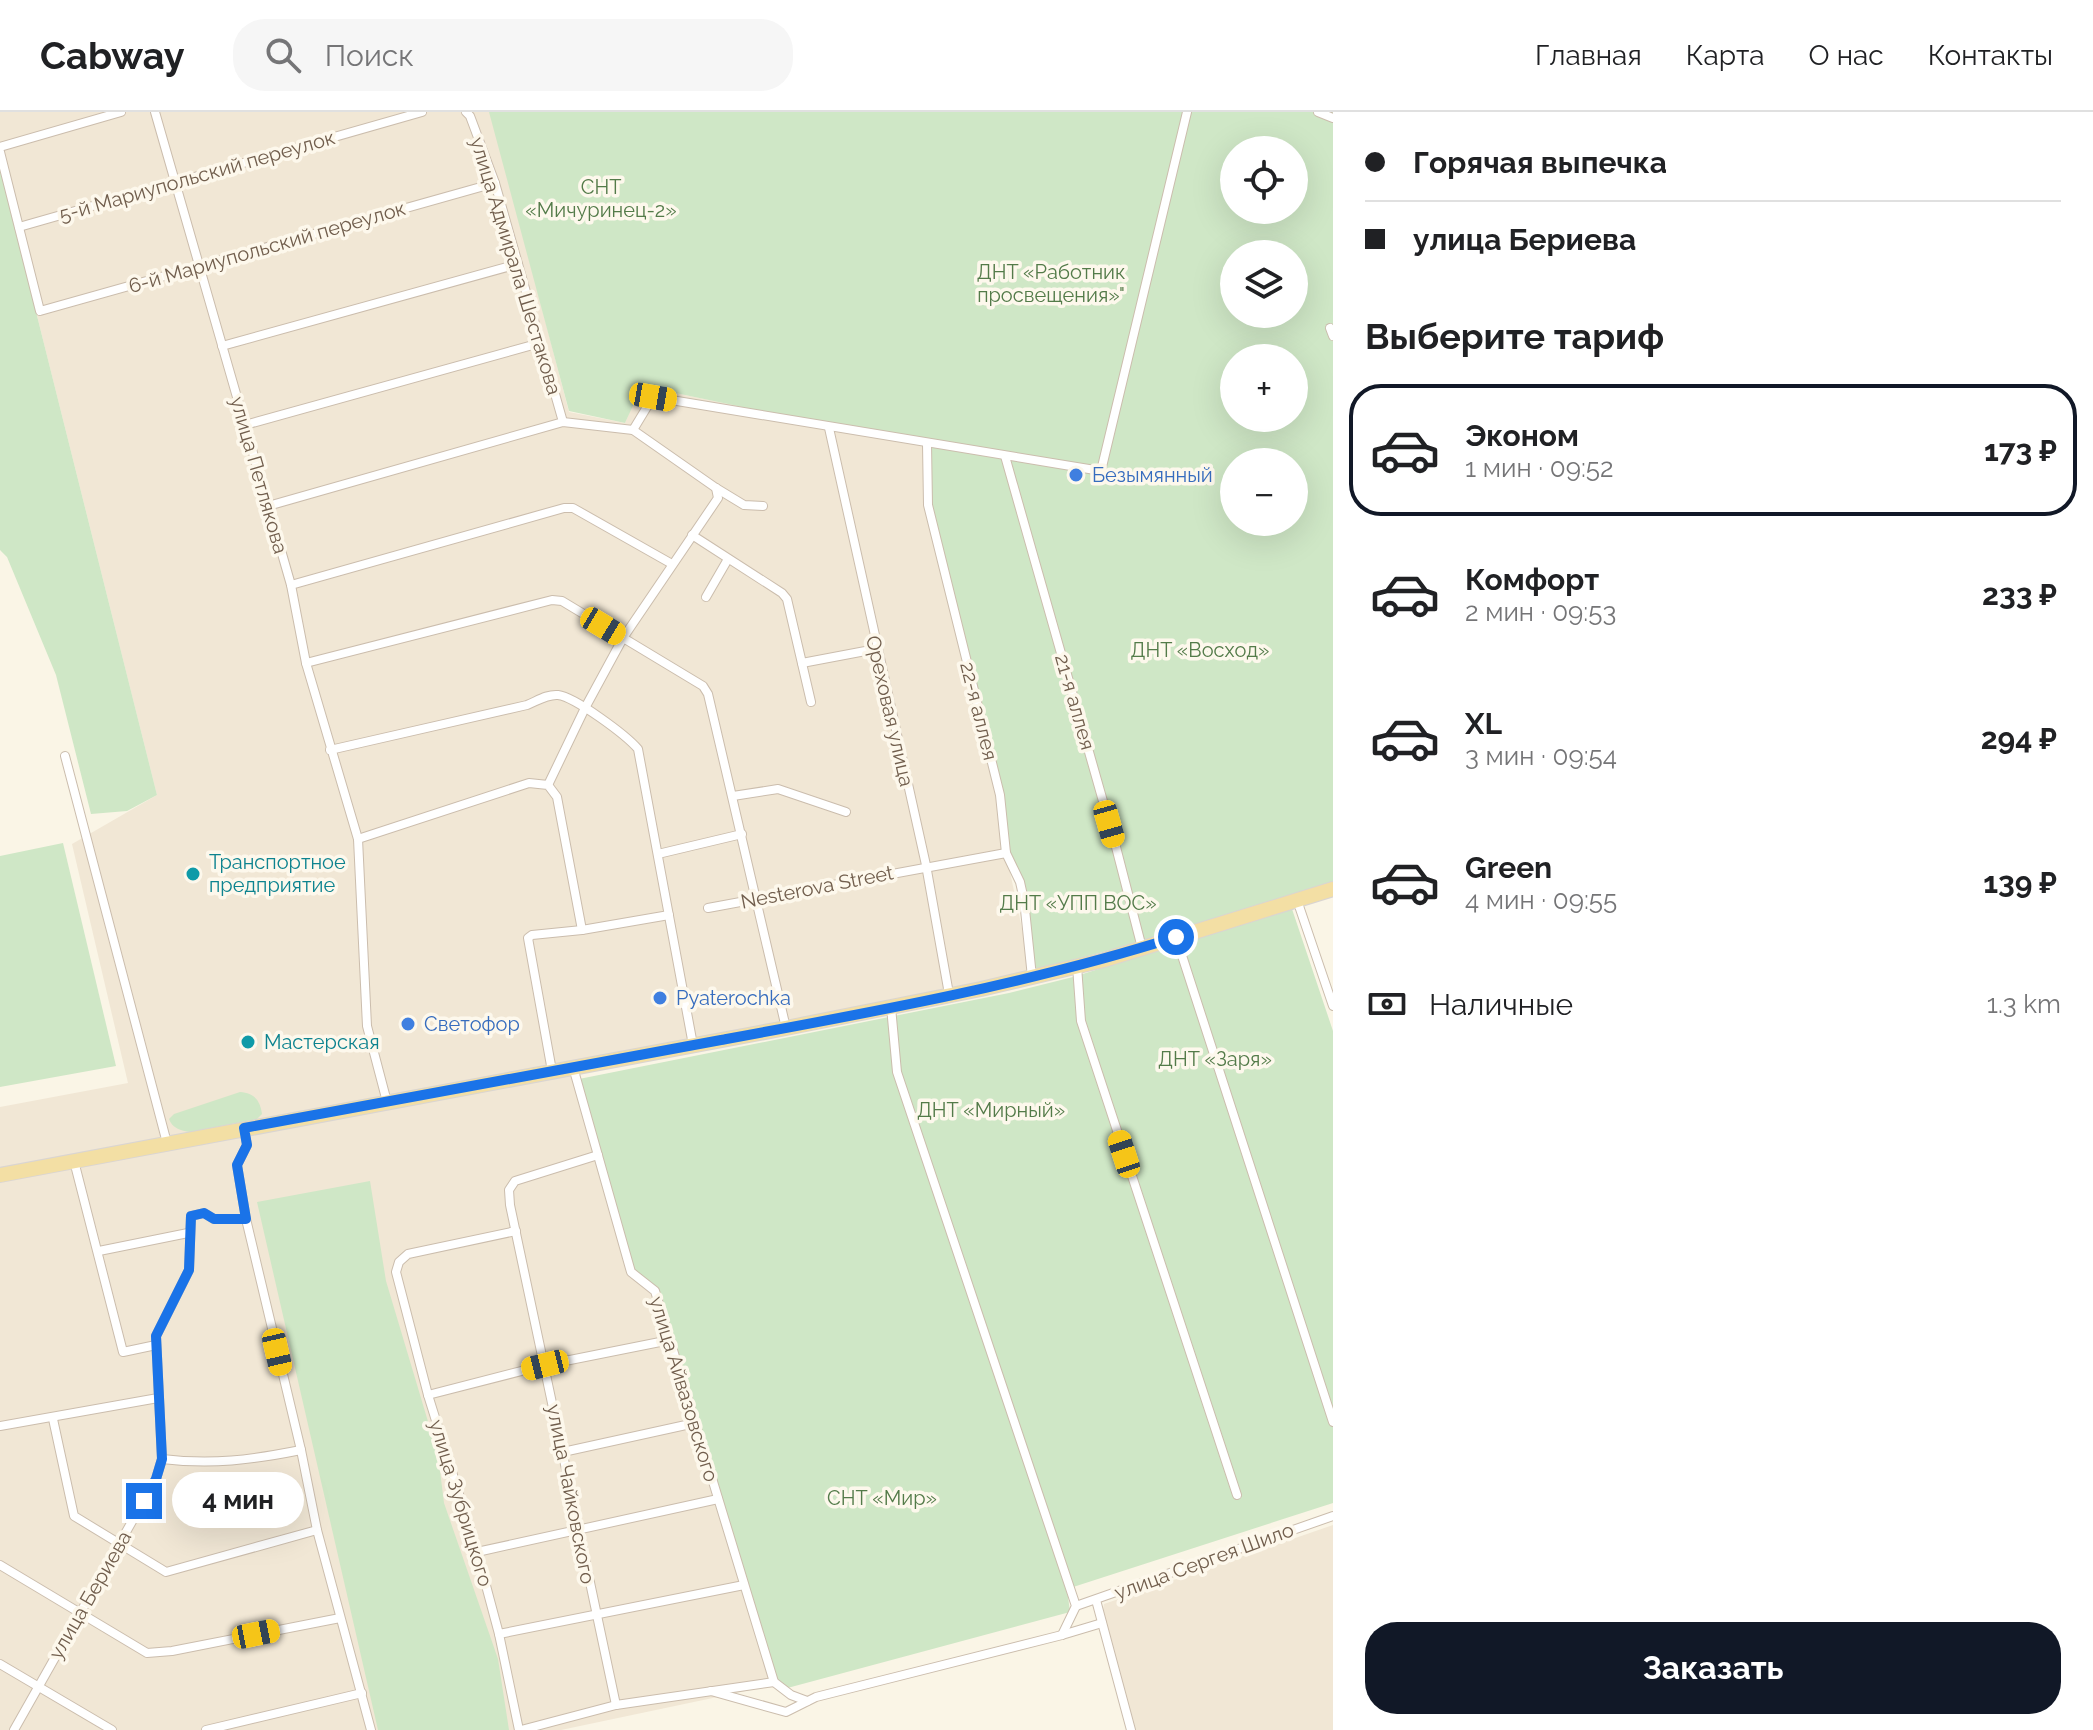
<!DOCTYPE html>
<html lang="ru">
<head>
<meta charset="utf-8">
<style>
  :root { --surface:#fff; --page:#f6f6f6; --text:#202124; --muted:#757577; --line:#e0e0e0; --accent:#111827 }
  body { margin:0; font-family:Raleway,sans-serif; background:var(--page); color:var(--text); height:100vh; display:flex; flex-direction:column; font-size:30px; white-space:nowrap }
  * { box-sizing:border-box; margin:0 }
  p { font-size:26px; color:var(--muted) }
  .icon { flex:none; width:44px; height:44px; fill:none; stroke:currentColor; stroke-width:2; stroke-linecap:round; stroke-linejoin:round }
  .map { position:relative; flex:1; overflow:hidden }
  .drawer { display:flex; flex-direction:column; background:var(--surface); width:760px }
  .drawer>* { flex:none }
  .top-card { display:grid; align-content:center; height:176px; padding:0 32px; background:var(--surface) }
  .fabs { position:absolute; left:1220px; top:24px; display:grid; gap:16px }
  .fabs a { display:grid; place-items:center; width:88px; height:88px; border-radius:50%; background:var(--surface); box-shadow:0 8px 32px #0002; font-size:40px }
  .end { position:absolute; width:36px; height:36px; margin:-18px; border:10px solid #1a73e8; background:#fff; box-shadow:0 0 0 4px #fff }
  .from { border-radius:50% }
  .bubble { position:absolute; height:56px; border-radius:28px; background:var(--surface); box-shadow:0 8px 32px #0002; font-size:26px; font-weight:700; line-height:56px; text-align:center }
  .car { position:absolute; width:24px; height:48px; margin:-24px -12px; border-radius:10px; box-shadow:0 0 6px 2px #0007; background:linear-gradient(#f5c518 24%,#345 0 40%,#f5c518 0 76%,#345 0 86%,#f5c518 0) }
  .top-card b { display:flex; align-items:center; gap:28px; height:76px; font-size:30px }
  .top-card b+b { border-top:2px solid var(--line) }
  .top-card i { width:20px; height:20px; background:var(--text) }
  ul { padding:0; list-style:none }
  li { display:flex; align-items:center; gap:24px; height:132px; margin:0 16px 12px; padding:0 16px; border:4px solid transparent; border-radius:32px }
  li div { flex:1 }
  li b { display:block; font-size:30px }
  li em { font-style:normal; font-weight:700 }
  li.current { border-color:var(--accent) }
  li>.icon { width:72px; height:72px; stroke-width:1.5 }
  h2 { padding:0 32px; font-size:36px; line-height:96px }
  .pay { display:flex; align-items:center; gap:20px; height:88px; padding:0 32px; font-size:30px }
  .pay p { margin-inline-start:auto }
  .cta { display:flex; gap:16px; margin-top:auto; padding:16px 32px }
  .cta a { flex:1; height:92px; border-radius:32px; background:var(--accent); color:#fff; font-size:32px; font-weight:700; line-height:92px; text-align:center }
  header { display:flex; align-items:center; gap:48px; box-sizing:border-box; height:112px; padding:0 40px; background:var(--surface); border-bottom:2px solid var(--line) }
  header strong { font-size:38px }
  nav { display:flex; gap:44px; margin-inline-start:auto; font-size:28px }
  .search { width:560px; height:72px; background:var(--page); display:flex; align-items:center; gap:20px; box-sizing:border-box; padding:0 28px; border-radius:32px; color:var(--muted); font-size:30px }
  main { display:flex; flex:1; min-height:0 }
  .map>svg:first-child { display:block }
</style>
</head>
<body>
<header>
<strong>Cabway</strong>
<div class="search"><svg class="icon" aria-label="search" viewBox="0 0 24 24"><circle cx="10" cy="10" r="6"/><path d="M15 15l6 6"/></svg>Поиск</div>
<nav><a>Главная</a><a>Карта</a><a>О нас</a><a>Контакты</a></nav>
</header>
<main>
<div class="map">
<svg width="1333" height="1618" viewBox="0 0 1333 1618">
  <rect width="100%" height="100%" fill="#faf5e6"/>
  <g fill="#f1e7d5">
    <path d="M 0,0 L 491,0 L 569,300 L 625,311 L 641,274 L 927,332 L 995,675 L 1006,741 L 1031,859 L 573,956 L 655,1179 L 774,1570 L 746,1579 L 561,1618 L 0,1618 L 0,995 L 128,971 L 72,732 L 157,683 L 0,56 Z"/>
    <path d="M 1333,1413 L 1333,1618 L 1133,1618 L 1103,1498 L 1104,1492 Z"/>
  </g>
  <g fill="#cfe7c6" fill-rule="evenodd">
    <path d="M 489,0 L 1333,0 L 1333,770 L 1145,829 L 1031,859 L 1024,788 L 1009,740 L 1000,683 L 928,393 L 924,329 L 833,314 L 642,274 L 625,311 L 569,299 ZM 1234,38 L 1294,38 L 1294,98 L 1234,98 ZM 1234,142 L 1294,142 L 1294,202 L 1234,202 ZM 1234,246 L 1294,246 L 1294,306 L 1234,306 ZM 1234,350 L 1294,350 L 1294,410 L 1234,410 Z"/>
    <path d="M 0,56 L 157,683 L 127,699 L 91,702 L 56,563 L 7,445 L 0,438 Z"/>
    <path d="M 63,731 L 116,954 L 0,975 L 0,744 Z"/>
    <path d="M 1292,797 L 1333,919 L 1333,1391 L 1067,1477 L 1070,1500 L 780,1578 L 656,1178 L 632,1160 L 579,967 L 1009,881 L 1073,865 Z"/>
    <path d="M 240,980 C 254,981 260,988 262,1002 L 257,1007 L 190,1020 C 181,1019 172,1016 169,1007 L 174,1002 Z"/>
    <path d="M 370,1069 L 386,1169 L 438,1343 L 444,1391 L 498,1547 L 509,1618 L 378,1618 L 257,1090 Z"/>
  </g>
  <g fill="none" stroke-linecap="round" stroke-linejoin="round">
    <g stroke="#cbbdad" stroke-width="10">
      <g id="street">
        <path d="M 155,0 L 291,473 L 306,551 L 358,727 L 367,914 L 387,990"/>
        <path d="M 466,0 L 470,4 L 495,71 L 563,310"/>
        <path d="M 1318,0 L 1333,6"/>
        <path d="M 0,35 L 121,0"/>
        <path d="M 0,40 L 40,199 L 495,71"/>
        <path d="M 19,115 L 422,0"/>
        <path d="M 1330,216 L 1333,224"/>
        <path d="M 222,234 L 518,152"/>
        <path d="M 245,313 L 540,231"/>
        <path d="M 829,316 L 926,753 L 949,882"/>
        <path d="M 633,318 L 653,285 L 1101,359 L 1187,0"/>
        <path d="M 927,332 L 928,393 L 1000,683 L 1006,741 L 1020,770 L 1024,788 L 1032,865"/>
        <path d="M 1005,344 L 1116,735 L 1142,836"/>
        <path d="M 268,394 L 563,310 L 633,318 L 716,376 L 744,393 L 763,394"/>
        <path d="M 692,423 L 782,481 L 787,487 L 811,590"/>
        <path d="M 291,473 L 564,396 L 573,396 L 672,452"/>
        <path d="M 706,485 L 728,447"/>
        <path d="M 306,551 L 552,488 L 562,489 L 703,574 L 708,582 L 786,916"/>
        <path d="M 802,551 L 876,537"/>
        <path d="M 330,638 L 527,593 C 537,589 547,582 558,583 C 575,585 626,623 638,637 L 693,933"/>
        <path d="M 65,644 L 167,1031"/>
        <path d="M 548,673 L 585,596 L 623,526 L 718,386 L 716,376"/>
        <path d="M 733,684 L 778,677 L 846,700"/>
        <path d="M 358,727 L 529,671 L 548,673 L 557,685 L 582,818"/>
        <path d="M 658,742 L 742,722"/>
        <path d="M 1297,788 L 1333,894"/>
        <path d="M 708,796 L 1006,741"/>
        <path d="M 1176,825 L 1333,1310"/>
        <path d="M 1077,854 L 1081,909 L 1237,1383"/>
        <path d="M 891,895 L 897,960 L 1076,1494 L 1062,1523"/>
        <path d="M 573,955 L 631,1160 L 655,1179 L 774,1570 L 791,1583 L 807,1589"/>
        <path d="M 552,959 L 528,826 L 532,823 L 582,818 L 669,803"/>
        <path d="M 244,1016 L 247,1033 L 237,1053 L 246,1107 L 301,1338 L 317,1418 L 371,1618"/>
        <path d="M 598,1043 L 515,1069 L 509,1078 L 510,1093 L 616,1593"/>
        <path d="M 74,1049 L 123,1240 L 156,1233"/>
        <path d="M 516,1119 L 408,1142 L 399,1150 L 396,1160 L 428,1283 L 477,1440 L 499,1522 L 519,1618"/>
        <path d="M 99,1139 L 188,1121"/>
        <path d="M 428,1283 L 545,1253 L 670,1228"/>
        <path d="M 53,1307 L 74,1404 L 166,1460 L 317,1418"/>
        <path d="M 0,1314 L 158,1286"/>
        <path d="M 563,1340 L 695,1311"/>
        <path d="M 162,1347 C 212,1353 251,1348 301,1338"/>
        <path d="M 477,1440 L 718,1387"/>
        <path d="M 0,1453 L 147,1541 L 172,1539 L 340,1506"/>
        <path d="M 1096,1488 L 1131,1618"/>
        <path d="M 1076,1494 L 1333,1404"/>
        <path d="M 499,1522 L 744,1473"/>
        <path d="M 0,1552 L 112,1618"/>
        <path d="M 711,1579 L 786,1600 L 816,1585 L 1062,1523 L 1102,1511"/>
        <path d="M 14,1618 L 156,1367 L 162,1347 L 156,1224 L 189,1158 L 191,1104 L 204,1101 L 214,1107 L 246,1107"/>
        <path d="M 206,1618 L 362,1581"/>
        <path d="M 521,1618 L 616,1593 L 774,1570"/>
      </g>
    </g>
    <g stroke="#dad5d1" stroke-width="16">
      <path id="primary" d="M 0,1063 L 786,916 L 981,877 L 1104,848 L 1333,777"/>
    </g>
    <use href="#street" stroke="#fff" stroke-width="8"/>
    <use href="#primary" stroke="#f3dfa4" stroke-width="14"/>
  </g>
  <g fill="none" stroke-linecap="round" stroke-linejoin="round">
    <path stroke="#1a73e8" stroke-width="10" d="M 144,1389 L 156,1367 L 162,1347 L 156,1224 L 189,1158 L 191,1104 L 204,1101 L 214,1107 L 246,1107 L 237,1053 L 247,1033 L 244,1016 C 403,986 562,957 721,928 C 874,900 1028,872 1176,825"/>
  </g>
  <g fill="#3f7fe0" stroke="#fdf8ec" stroke-width="3">
    <circle cx="1076" cy="363" r="8"/>
    <circle cx="660" cy="886" r="8"/>
    <circle cx="408" cy="912" r="8"/>
  </g>
  <g fill="#0f9aa8" stroke="#fdf8ec" stroke-width="3">
    <circle cx="193" cy="762" r="8"/>
    <circle cx="248" cy="930" r="8"/>
  </g>
  <g text-anchor="middle" dominant-baseline="central" stroke-width="7" stroke-linejoin="round" paint-order="stroke">
    <g font-size="20" fill="#715e4d" stroke="#fdf8ec">
      <text transform="translate(197 64) rotate(-16)">5-й Мариупольский переулок</text>
      <text transform="translate(267 135) rotate(-16)">6-й Мариупольский переулок</text>
      <text transform="translate(516 154) rotate(73)">улица Адмирала Шестакова</text>
      <text transform="translate(259 363) rotate(74)">улица Петлякова</text>
      <text transform="translate(1075 590) rotate(74)">21-я аллея</text>
      <text transform="translate(890 599) rotate(77)">Ореховая улица</text>
      <text transform="translate(979 599) rotate(76)">22-я аллея</text>
      <text transform="translate(817 775) rotate(-11)">Nesterova Street</text>
      <text transform="translate(684 1277) rotate(73)">улица Айвазовского</text>
      <text transform="translate(571 1382) rotate(79)">улица Чайковского</text>
      <text transform="translate(461 1391) rotate(73)">улица Зубрицкого</text>
      <text transform="translate(1204 1449) rotate(-20)">улица Сергея Шило</text>
      <text transform="translate(90 1483) rotate(-60)">улица Бериева</text>
    </g>
    <g font-size="20" fill="#537b49" stroke="#fdf8ec">
      <text x="601" y="75">СНТ<tspan x="601" dy="23">«Мичуринец-2»</tspan></text>
      <text x="1051" y="160">ДНТ «Работник<tspan x="1051" dy="23">просвещения»"</tspan></text>
      <text x="1200" y="538">ДНТ «Восход»</text>
      <text x="1078" y="791">ДНТ «УПП ВОС»</text>
      <text x="1215" y="947">ДНТ «Заря»</text>
      <text x="991" y="998">ДНТ «Мирный»</text>
      <text x="882" y="1386">СНТ «Мир»</text>
    </g>
    <g font-size="20" fill="#366cbe" stroke="#fdf8ec" text-anchor="start">
      <text x="1092" y="363">Безымянный</text>
      <text x="676" y="886">Pyaterochka</text>
      <text x="424" y="912">Светофор</text>
    </g>
    <g font-size="20" fill="#0d838f" stroke="#fdf8ec" text-anchor="start">
      <text x="209" y="750">Транспортное<tspan x="209" dy="23">предприятие</tspan></text>
      <text x="264" y="930">Мастерская</text>
    </g>
  </g>
</svg>
<div class="fabs">
<a><svg class="icon" aria-label="locate" viewBox="0 0 24 24"><circle cx="12" cy="12" r="6"/><path d="M12 2v4M12 18v4M2 12h4M18 12h4"/></svg></a>
<a><svg class="icon" aria-label="layers" viewBox="0 0 24 24"><path d="M12 4l9 5-9 5-9-5zM3 14l9 5 9-5"/></svg></a>
<a>+</a>
<a>−</a>
</div>
<i class="end from" style="left:1176px;top:825px"></i>
<i class="end" style="left:144px;top:1389px"></i>
<div class="bubble" style="left:172px;top:1360px;width:132px">4 мин</div>
<i class="car" style="left:653px;top:285px;rotate:100deg"></i>
<i class="car" style="left:603px;top:514px;rotate:121deg"></i>
<i class="car" style="left:1109px;top:712px;rotate:164deg"></i>
<i class="car" style="left:1124px;top:1042px;rotate:342deg"></i>
<i class="car" style="left:277px;top:1240px;rotate:167deg"></i>
<i class="car" style="left:545px;top:1253px;rotate:256deg"></i>
<i class="car" style="left:256px;top:1522px;rotate:79deg"></i>
</div>
<section class="drawer">
<div class="top-card">
<b><i class="from"></i>Горячая выпечка</b>
<b><i></i>улица Бериева</b>
</div>
<h2>Выберите тариф</h2>
<ul>
<li class="current"><svg class="icon" aria-label="car" viewBox="0 0 24 24"><path d="M5 17H2v-5l4-1 3-4h7l3 4 3 1v5h-3M9 17h6M6 11h13"/><circle cx="7" cy="17" r="2"/><circle cx="17" cy="17" r="2"/></svg><div><b>Эконом</b><p>1 мин · 09:52</p></div><em>173 ₽</em></li>
<li><svg class="icon" aria-label="car" viewBox="0 0 24 24"><path d="M5 17H2v-5l4-1 3-4h7l3 4 3 1v5h-3M9 17h6M6 11h13"/><circle cx="7" cy="17" r="2"/><circle cx="17" cy="17" r="2"/></svg><div><b>Комфорт</b><p>2 мин · 09:53</p></div><em>233 ₽</em></li>
<li><svg class="icon" aria-label="car" viewBox="0 0 24 24"><path d="M5 17H2v-5l4-1 3-4h7l3 4 3 1v5h-3M9 17h6M6 11h13"/><circle cx="7" cy="17" r="2"/><circle cx="17" cy="17" r="2"/></svg><div><b>XL</b><p>3 мин · 09:54</p></div><em>294 ₽</em></li>
<li><svg class="icon" aria-label="car" viewBox="0 0 24 24"><path d="M5 17H2v-5l4-1 3-4h7l3 4 3 1v5h-3M9 17h6M6 11h13"/><circle cx="7" cy="17" r="2"/><circle cx="17" cy="17" r="2"/></svg><div><b>Green</b><p>4 мин · 09:55</p></div><em>139 ₽</em></li>
</ul>
<div class="pay"><svg class="icon" aria-label="cash" viewBox="0 0 24 24"><path d="M3 7h18v10H3z"/><circle cx="12" cy="12" r="2"/></svg>Наличные<p>1.3 km</p></div>
<div class="cta"><a>Заказать</a></div>
</section>
</main>
</body>
</html>
